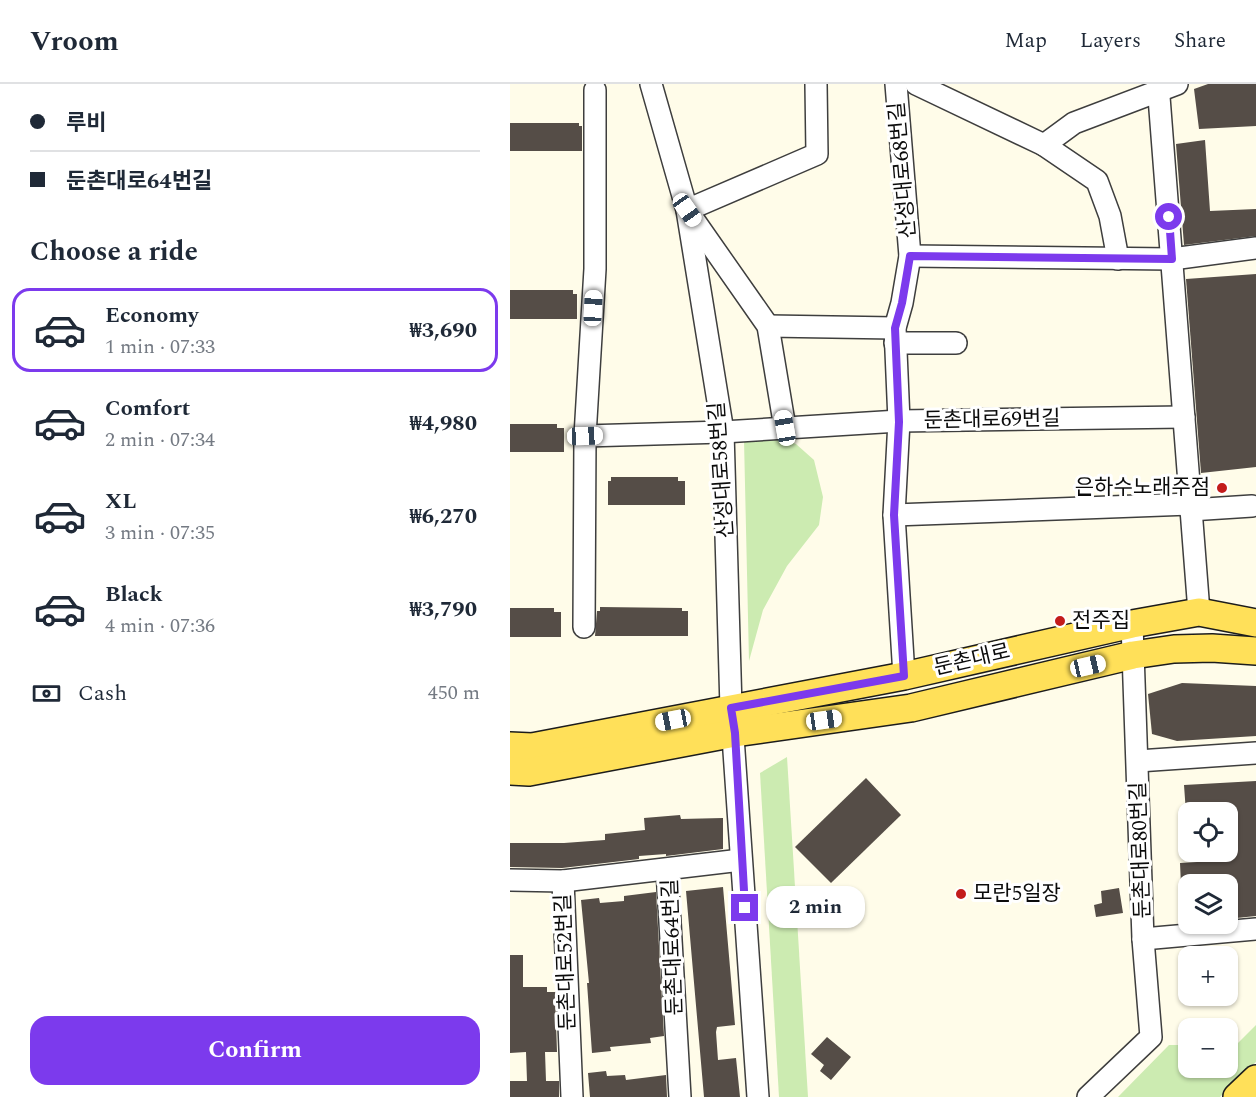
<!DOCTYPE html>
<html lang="en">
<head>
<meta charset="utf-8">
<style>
  :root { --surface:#fff; --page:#f2f2f3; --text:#1f2937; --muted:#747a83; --line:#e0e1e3; --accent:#7c3aed }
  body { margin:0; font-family:Spectral,"Noto Sans KR",serif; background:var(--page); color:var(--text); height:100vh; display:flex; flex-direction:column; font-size:22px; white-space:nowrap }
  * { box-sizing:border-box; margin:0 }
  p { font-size:20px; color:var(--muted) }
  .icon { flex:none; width:33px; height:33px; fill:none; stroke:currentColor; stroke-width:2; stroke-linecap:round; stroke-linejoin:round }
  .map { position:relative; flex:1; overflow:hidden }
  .sheet { display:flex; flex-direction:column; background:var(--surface); width:510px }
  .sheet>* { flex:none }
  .banner { display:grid; align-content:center; height:132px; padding:0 30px; background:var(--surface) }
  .controls { position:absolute; left:668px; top:718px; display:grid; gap:12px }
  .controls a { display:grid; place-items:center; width:60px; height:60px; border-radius:12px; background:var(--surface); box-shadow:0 2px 4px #0004; font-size:30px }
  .end { position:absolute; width:27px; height:27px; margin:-14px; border:8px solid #7c3aed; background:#fff; box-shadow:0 0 0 3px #fff }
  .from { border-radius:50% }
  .bubble { position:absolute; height:42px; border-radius:18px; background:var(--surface); box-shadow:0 2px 4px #0004; font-size:20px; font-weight:700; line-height:42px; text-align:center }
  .car { position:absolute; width:18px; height:36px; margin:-18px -9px; border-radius:8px; box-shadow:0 0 4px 2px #0007; background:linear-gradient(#fff 24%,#345 0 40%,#fff 0 76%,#345 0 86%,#fff 0) }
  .banner b { display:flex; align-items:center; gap:21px; height:57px; font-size:22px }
  .banner b+b { border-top:2px solid var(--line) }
  .banner i { width:15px; height:15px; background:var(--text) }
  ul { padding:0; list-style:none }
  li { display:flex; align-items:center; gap:18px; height:84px; margin:0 12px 9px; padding:0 18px; border:3px solid transparent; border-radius:18px }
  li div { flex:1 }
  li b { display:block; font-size:22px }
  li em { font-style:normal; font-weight:700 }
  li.selected { border-color:var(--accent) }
  li>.icon { width:54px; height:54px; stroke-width:1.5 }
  h2 { padding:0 30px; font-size:27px; line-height:72px }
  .pay { display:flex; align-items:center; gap:15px; height:66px; padding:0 30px; font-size:22px }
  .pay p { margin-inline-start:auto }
  .button { display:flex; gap:12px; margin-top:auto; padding:12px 30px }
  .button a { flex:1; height:69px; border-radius:18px; background:var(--accent); color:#fff; font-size:24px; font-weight:700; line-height:69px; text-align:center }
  header { display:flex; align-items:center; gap:36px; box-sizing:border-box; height:84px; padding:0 30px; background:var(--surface); border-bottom:2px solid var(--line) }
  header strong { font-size:28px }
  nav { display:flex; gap:33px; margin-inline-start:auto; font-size:21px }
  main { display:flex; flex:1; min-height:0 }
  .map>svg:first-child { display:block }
</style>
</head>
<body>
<header>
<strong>Vroom</strong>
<nav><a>Map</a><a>Layers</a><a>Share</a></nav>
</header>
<main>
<section class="sheet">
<div class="banner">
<b><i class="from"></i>루비</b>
<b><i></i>둔촌대로64번길</b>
</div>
<h2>Choose a ride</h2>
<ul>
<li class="selected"><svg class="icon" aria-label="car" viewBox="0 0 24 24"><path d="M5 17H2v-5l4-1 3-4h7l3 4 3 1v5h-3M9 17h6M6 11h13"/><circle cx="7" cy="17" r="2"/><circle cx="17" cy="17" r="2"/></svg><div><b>Economy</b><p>1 min · 07:33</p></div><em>₩3,690</em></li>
<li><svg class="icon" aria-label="car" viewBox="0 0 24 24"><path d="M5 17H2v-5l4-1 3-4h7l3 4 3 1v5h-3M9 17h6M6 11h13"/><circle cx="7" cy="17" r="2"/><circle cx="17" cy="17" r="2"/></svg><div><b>Comfort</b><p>2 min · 07:34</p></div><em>₩4,980</em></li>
<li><svg class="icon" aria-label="car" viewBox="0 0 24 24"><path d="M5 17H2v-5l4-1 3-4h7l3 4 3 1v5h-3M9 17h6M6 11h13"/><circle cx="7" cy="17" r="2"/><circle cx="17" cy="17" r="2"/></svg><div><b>XL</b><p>3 min · 07:35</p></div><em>₩6,270</em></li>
<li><svg class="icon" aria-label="car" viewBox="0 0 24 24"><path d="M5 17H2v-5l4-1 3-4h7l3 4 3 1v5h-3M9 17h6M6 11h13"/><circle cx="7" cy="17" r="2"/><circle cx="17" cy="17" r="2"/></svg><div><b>Black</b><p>4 min · 07:36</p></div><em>₩3,790</em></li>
</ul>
<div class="pay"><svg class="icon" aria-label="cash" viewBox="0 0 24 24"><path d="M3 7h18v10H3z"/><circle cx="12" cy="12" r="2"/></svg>Cash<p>450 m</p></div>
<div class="button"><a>Confirm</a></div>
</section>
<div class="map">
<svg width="746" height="1013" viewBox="0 0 746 1013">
  <rect width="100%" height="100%" fill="#fffce9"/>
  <g fill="#ccebb1">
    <path d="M 234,356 L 275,356 L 286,360 L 304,376 L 313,413 L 309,441 L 277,482 L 253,526 L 239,577 Z"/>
    <path d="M 277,673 L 298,1013 L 269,1013 L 250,689 Z"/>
    <path d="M 746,941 L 746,978 L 710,1013 L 608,1013 L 659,961 L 678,961 L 678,984 L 717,984 L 717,960 L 727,960 Z"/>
  </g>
  <g fill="#554d47">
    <path d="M 698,0 L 746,0 L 746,42 L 689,45 L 684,5 Z"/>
    <path d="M 0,39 L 69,39 L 69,42 L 72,42 L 72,67 L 0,67 Z"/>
    <path d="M 695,56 L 700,127 L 746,125 L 746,152 L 674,161 L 666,60 Z"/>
    <path d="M 746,190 L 746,383 L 691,389 L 676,195 Z"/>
    <path d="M 0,206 L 63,206 L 63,210 L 67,210 L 67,235 L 0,235 Z"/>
    <path d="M 0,340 L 47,340 L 47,344 L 54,344 L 54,368 L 0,368 Z"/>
    <path d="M 101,393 L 168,393 L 168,397 L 175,397 L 175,421 L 98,421 L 98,397 L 101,397 Z"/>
    <path d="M 90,523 L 172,524 L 172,527 L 178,527 L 178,552 L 85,552 L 87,527 L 90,527 Z"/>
    <path d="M 0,524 L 44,524 L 44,528 L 51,528 L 51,553 L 0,553 Z"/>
    <path d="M 672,599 L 746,602 L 746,652 L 667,657 L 642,650 L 638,610 Z"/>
    <path d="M 356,694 L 391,731 L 321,799 L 285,763 Z"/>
    <path d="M 746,697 L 746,832 L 717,835 L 717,801 L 671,801 L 670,779 L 721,776 L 717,729 L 676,729 L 674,701 Z"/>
    <path d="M 170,731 L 171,735 L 213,734 L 213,765 L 156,772 L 156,770 L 129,772 L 129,775 L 52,784 L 0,783 L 0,759 L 54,759 L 95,756 L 95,750 L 135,746 L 134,734 Z"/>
    <path d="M 213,803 L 225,941 L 207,943 L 206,948 L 208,976 L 226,974 L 230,1013 L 194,1013 L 176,807 Z"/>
    <path d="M 609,804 L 613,829 L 586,833 L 584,821 L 592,819 L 591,807 Z"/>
    <path d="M 146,808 L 154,952 L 140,954 L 141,959 L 100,963 L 101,967 L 82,969 L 77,899 L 79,899 L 71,816 L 89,814 L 90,819 L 114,817 L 114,812 Z"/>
    <path d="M 0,871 L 13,871 L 13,903 L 37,903 L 37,908 L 45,908 L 47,968 L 35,968 L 36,997 L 49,997 L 49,1013 L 0,1013 L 0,997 L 17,997 L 16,968 L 0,969 Z"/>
    <path d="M 317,953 L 341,973 L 321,996 L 310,987 L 314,981 L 301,970 Z"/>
    <path d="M 96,987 L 97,992 L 115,991 L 116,996 L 156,991 L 157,1013 L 80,1013 L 78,989 Z"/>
  </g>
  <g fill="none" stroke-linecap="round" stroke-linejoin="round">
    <g stroke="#3e3e3e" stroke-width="24">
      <g id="minor">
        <path d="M 141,0 L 177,126 L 213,348 L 221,624 L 248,1013"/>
        <path d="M 386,0 L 400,172 L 392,219 L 385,244 L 389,337 L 384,431 L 394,592"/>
        <path d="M 406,0 L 534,61 L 564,39 L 667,0"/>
        <path d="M 648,0 L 689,528"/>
        <path d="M 534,61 L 587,97 L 600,132 L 608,175"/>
        <path d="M 177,126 L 307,70 L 306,0"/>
        <path d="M 181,132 L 258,242 L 275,344"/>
        <path d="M 400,172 L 662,175 L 746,164"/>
        <path d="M 258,242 L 385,244"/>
        <path d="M 385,259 L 446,259"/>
        <path d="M 75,352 L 213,348 L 389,337 L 674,333"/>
        <path d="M 680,426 L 742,422"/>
        <path d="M 384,431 L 680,420"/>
        <path d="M 74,543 L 75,352 L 85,185 L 85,6"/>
        <path d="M 628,677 L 746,669"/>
        <path d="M 157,786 L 170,1013"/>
        <path d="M 0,796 L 53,797 L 231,776"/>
        <path d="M 53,797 L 62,1013"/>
        <path d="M 633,855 L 746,845"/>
        <path d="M 578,1013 L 641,953 L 633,855 L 622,540"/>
      </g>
    </g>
    <g stroke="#1c1c1c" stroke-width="30">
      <g id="major">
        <path d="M 0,662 L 22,663 L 394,592 L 622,540 L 689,528 L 746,539"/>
        <path d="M 0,687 L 19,688 L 225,649 L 401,624 L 623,571 L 664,565 L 702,564 L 746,567"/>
        <path d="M 727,1013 L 746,995"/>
      </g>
    </g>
    <use href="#minor" stroke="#fff" stroke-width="21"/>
    <use href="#major" stroke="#ffe059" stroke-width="27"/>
  </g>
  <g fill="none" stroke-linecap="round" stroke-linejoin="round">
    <path stroke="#7c3aed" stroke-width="8" d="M 235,824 L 225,649 L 221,624 L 394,592 L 384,431 L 389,338 L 385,244 L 392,219 L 400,172 L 662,175 L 659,133"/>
  </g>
  <g fill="#c31c1b" stroke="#fff" stroke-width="2">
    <circle cx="712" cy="404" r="6"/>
    <circle cx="550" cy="537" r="6"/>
    <circle cx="451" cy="810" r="6"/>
  </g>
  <g text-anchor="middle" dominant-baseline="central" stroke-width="6" stroke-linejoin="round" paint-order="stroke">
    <g font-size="21" fill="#0b0b0b" stroke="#fff">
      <text transform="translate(393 86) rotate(-95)">산성대로68번길</text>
      <text transform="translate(482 336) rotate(-1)">둔촌대로69번길</text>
      <text transform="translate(212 386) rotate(-94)">산성대로58번길</text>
      <text transform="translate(462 576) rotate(-13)">둔촌대로</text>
      <text transform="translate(631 766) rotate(-92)">둔촌대로80번길</text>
      <text transform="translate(163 863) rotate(-92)">둔촌대로64번길</text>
      <text transform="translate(56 878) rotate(-92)">둔촌대로52번길</text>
    </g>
    <g font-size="21" fill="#0b0b0b" stroke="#fff" text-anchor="start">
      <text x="700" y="404" text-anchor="end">은하수노래주점</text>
      <text x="562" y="537">전주집</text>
      <text x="463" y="810">모란5일장</text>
    </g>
  </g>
</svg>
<div class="controls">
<a><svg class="icon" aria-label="locate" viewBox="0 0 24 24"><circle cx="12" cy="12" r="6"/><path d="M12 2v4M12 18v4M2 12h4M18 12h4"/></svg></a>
<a><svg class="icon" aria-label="layers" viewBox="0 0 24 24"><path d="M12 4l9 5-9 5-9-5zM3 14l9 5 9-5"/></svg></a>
<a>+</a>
<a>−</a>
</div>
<i class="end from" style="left:659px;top:133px"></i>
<i class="end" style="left:235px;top:824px"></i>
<div class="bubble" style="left:256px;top:802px;width:99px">2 min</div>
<i class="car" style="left:177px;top:126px;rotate:145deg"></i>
<i class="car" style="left:83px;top:224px;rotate:3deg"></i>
<i class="car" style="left:275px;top:344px;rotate:350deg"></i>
<i class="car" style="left:75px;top:352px;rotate:88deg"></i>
<i class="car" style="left:578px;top:582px;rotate:77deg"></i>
<i class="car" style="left:163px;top:636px;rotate:259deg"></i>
<i class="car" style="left:314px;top:636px;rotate:82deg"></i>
</div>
</main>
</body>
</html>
